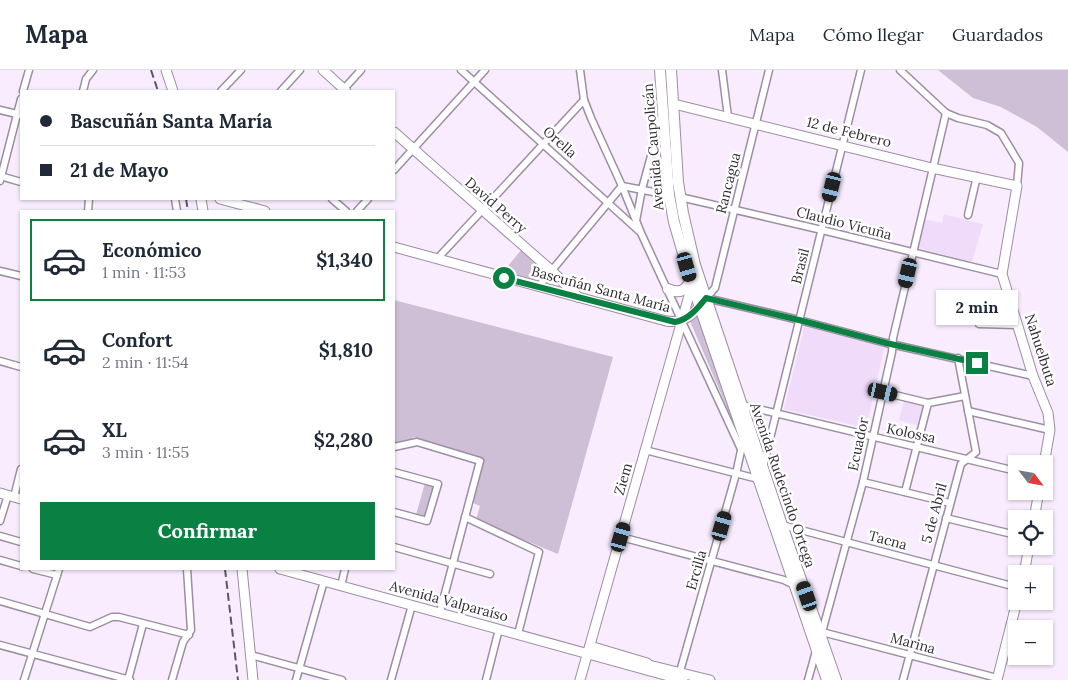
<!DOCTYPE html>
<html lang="es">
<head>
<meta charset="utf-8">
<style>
  :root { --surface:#fff; --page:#f6f6f7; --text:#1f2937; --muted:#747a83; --line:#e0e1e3; --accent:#0b8043 }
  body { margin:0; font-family:Lora,serif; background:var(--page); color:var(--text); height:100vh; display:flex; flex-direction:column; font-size:19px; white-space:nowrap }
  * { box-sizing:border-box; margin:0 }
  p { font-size:16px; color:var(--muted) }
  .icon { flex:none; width:28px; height:28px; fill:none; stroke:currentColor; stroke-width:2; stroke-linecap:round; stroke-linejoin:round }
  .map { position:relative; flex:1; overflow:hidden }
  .sheet { position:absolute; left:20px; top:140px; width:375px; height:360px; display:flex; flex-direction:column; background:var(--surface); border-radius:0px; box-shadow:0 1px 4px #0004 }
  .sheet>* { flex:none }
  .banner { position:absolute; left:20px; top:20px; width:375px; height:110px; border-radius:0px; box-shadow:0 1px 4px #0004; display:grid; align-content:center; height:110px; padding:0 20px; background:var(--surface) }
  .needle { width:32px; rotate:121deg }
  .controls { position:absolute; left:1008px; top:385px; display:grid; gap:10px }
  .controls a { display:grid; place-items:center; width:45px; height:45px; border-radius:0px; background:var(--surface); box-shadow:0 1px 4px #0004; font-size:25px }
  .end { position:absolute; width:22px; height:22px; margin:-11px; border:6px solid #0b8043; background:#fff; box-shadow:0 0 0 2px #fff }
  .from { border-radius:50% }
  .bubble { position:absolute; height:35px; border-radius:0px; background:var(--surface); box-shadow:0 1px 4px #0004; font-size:16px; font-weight:800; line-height:35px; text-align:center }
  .car { position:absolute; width:15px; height:30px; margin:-15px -8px; border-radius:6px; box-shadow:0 0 4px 1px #0007; background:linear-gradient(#222 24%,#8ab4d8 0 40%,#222 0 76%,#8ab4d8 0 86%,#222 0) }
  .banner b { display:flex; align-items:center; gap:18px; height:48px; font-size:19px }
  .banner b+b { border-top:1px solid var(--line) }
  .banner i { width:12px; height:12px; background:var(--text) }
  ul { padding:9px 0 0; list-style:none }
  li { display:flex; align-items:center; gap:15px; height:82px; margin:0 10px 8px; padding:0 10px; border:2px solid transparent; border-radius:0px }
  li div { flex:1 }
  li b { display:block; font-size:19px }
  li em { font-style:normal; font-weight:800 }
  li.on { border-color:var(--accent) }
  li>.icon { width:45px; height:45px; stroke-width:1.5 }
  .primary-button { display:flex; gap:10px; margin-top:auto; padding:10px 20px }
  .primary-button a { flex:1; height:58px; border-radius:0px; background:var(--accent); color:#fff; font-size:20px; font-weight:800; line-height:58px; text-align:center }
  header { display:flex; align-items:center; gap:30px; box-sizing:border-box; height:70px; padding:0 25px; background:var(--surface); border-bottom:1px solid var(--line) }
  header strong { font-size:24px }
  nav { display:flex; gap:28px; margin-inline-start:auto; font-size:18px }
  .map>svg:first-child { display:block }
</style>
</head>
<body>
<header>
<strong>Mapa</strong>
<nav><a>Mapa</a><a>Cómo llegar</a><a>Guardados</a></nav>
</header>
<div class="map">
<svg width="1068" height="610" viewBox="0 0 1068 610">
  <rect width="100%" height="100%" fill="#f8ecfe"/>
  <g fill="#f0dcfa">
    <path d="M 944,144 L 983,154 L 972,192 L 915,177 L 923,149 L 942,153 Z"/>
    <path d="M 805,254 L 885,275 L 866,358 L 784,339 Z"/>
    <path d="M 905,328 L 923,333 L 917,355 L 899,350 Z"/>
  </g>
  <g fill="#cebed6">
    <path d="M 938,0 L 1068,0 L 1068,82 L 1037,57 L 1001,37 L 973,28 Z"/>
    <path d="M 522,179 L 546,200 L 535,210 L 504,201 Z"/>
    <path d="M 394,230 L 613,287 L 558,484 L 476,450 L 480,436 L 473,433 L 484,390 L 413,367 L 412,369 L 394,373 Z"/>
    <path d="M 699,245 L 705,263 L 705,269 L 742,367 L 740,373 L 725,333 L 690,251 Z"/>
    <path d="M 425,413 L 435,416 L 426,448 L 416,445 Z"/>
  </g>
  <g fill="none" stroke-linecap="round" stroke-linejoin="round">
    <g stroke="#9c8ea4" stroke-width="9">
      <g id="street">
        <path d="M 461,0 L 639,161"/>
        <path d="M 580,0 L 584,30 L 591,48 L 622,116 L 641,163 L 741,379"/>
        <path d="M 722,0 L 728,47"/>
        <path d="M 769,0 L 715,218 L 706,228 L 799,250 L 886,273 L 1033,306"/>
        <path d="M 900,0 L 946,43 L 958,48 L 987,55 L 1001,63 L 1019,93 L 1017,116"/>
        <path d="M 23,21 L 29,0"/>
        <path d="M 83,21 L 86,9 L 93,0"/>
        <path d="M 221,21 L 241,0"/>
        <path d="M 281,21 L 300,0"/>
        <path d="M 342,21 L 361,0"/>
        <path d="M 0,40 L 21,45"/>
        <path d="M 394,100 L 485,0"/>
        <path d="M 0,106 L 21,112"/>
        <path d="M 0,111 L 21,29"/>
        <path d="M 680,127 L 822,160 L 1002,204"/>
        <path d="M 175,129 L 177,141"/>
        <path d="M 332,129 L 346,141"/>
        <path d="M 88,141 L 89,129"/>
        <path d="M 357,141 L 368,129"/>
        <path d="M 968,145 L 977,106"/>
        <path d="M 636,151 L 642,119 L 661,49"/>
        <path d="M 437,189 L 584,30"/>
        <path d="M 0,201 L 21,206"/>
        <path d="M 538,217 L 622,116 L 669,125"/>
        <path d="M 979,254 L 1018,255"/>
        <path d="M 0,291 L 21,297"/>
        <path d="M 883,322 L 928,333 L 965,326"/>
        <path d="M 742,335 L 1016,401"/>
        <path d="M 968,341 L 1050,360"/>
        <path d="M 394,377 L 417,372 L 480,391 L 440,542"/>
        <path d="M 645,380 L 758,409"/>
        <path d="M 763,397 L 861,0"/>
        <path d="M 394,402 L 438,414 L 427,451 L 394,442"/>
        <path d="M 863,412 L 950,433"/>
        <path d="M 905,422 L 928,333"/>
        <path d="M 14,427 L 21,399"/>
        <path d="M 465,447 L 539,482 L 518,564"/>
        <path d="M 946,448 L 1016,465"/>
        <path d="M 0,451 L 8,425"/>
        <path d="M 782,455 L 1016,517"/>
        <path d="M 0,466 L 21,472"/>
        <path d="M 621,467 L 784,510 L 794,515"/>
        <path d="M 394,477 L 490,504"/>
        <path d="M 0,490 L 21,496"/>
        <path d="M 33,499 L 57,505"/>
        <path d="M 341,516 L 345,499"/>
        <path d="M 0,531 L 90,557 L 112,547 L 119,547 L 189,565"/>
        <path d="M 822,562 L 863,412 L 892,282 L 893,268 L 946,43"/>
        <path d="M 822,562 L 997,608"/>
        <path d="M 0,575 L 130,610"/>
        <path d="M 251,585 L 342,610"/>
        <path d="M 679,605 L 736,404 L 742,376"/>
        <path d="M 24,610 L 59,499"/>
        <path d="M 128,610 L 143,554"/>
        <path d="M 172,610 L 183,572 L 191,560 L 187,499"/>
        <path d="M 296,610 L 324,511"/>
        <path d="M 391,610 L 412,535"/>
        <path d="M 486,610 L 499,559"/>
        <path d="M 808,610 L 816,581"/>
        <path d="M 903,610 L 961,394 L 976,382 L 958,288"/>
      </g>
    </g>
    <g stroke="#9c8ea4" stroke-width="11">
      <g id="secondary">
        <path d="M 166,0 L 173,21"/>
        <path d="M 323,0 L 346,21"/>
        <path d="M 674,34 L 932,98 L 1017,116 L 1002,204 L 1033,306 L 1048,343 L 1050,360 L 1044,394"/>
        <path d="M 394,62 L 552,201 L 578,227"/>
        <path d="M 201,129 L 203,141"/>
        <path d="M 220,129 L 265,141"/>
        <path d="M 394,177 L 666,251 C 683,254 693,245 703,232"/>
        <path d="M 0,423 L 21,429"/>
        <path d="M 1034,449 L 1039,421"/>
        <path d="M 242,499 L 253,610"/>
        <path d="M 280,499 L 683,610"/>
        <path d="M 1024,504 L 1029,476"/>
        <path d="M 590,576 L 647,593"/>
        <path d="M 641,593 L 710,610"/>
        <path d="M 580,610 L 692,215"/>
        <path d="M 997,610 L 1017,531"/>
      </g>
    </g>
    <g stroke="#9c8ea4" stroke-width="12">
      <g id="primary">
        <path d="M 660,0 L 669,125 L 674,152 L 691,211 L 827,610"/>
        <path d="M 671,0 L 678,112 L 683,143 L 695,195 L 782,455 L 836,610"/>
        <path d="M 668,219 C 680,224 684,221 691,211"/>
      </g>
    </g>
    <use href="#street" stroke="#fff" stroke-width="6"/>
    <use href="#secondary" stroke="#fff" stroke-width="9"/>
    <use href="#primary" stroke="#fff" stroke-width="10"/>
    <g stroke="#5e5762" stroke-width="2" stroke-dasharray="8 4" stroke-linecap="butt">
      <path d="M 151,0 L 158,21"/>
      <path d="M 186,129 L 188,141"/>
      <path d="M 225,499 L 238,610"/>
    </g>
  </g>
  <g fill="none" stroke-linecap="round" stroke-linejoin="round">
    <path stroke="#0b8043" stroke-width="6" d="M 504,208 L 675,252 C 688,250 698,238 706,228 L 799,250 L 886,273 L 977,293"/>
  </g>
  <g text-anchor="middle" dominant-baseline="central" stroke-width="5" stroke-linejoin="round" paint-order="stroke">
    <g font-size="14" fill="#312c34" stroke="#fff">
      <text transform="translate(849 62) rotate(14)">12 de Febrero</text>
      <text transform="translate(560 72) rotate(42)">Orella</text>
      <text transform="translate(653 77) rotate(-95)">Avenida Caupolicán</text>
      <text transform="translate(728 113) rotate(-76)">Rancagua</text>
      <text transform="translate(496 135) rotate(41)">David Perry</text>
      <text transform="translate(844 153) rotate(14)">Claudio Vicuña</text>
      <text transform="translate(800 196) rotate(-76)">Brasil</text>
      <text transform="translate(601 219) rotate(15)">Bascuñán Santa María</text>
      <text transform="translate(1041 280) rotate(72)">Nahuelbuta</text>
      <text transform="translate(911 363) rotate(12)">Kolossa</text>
      <text transform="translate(858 374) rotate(-78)">Ecuador</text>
      <text transform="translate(623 409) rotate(-74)">Ziem</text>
      <text transform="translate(783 415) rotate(71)">Avenida Rudecindo Ortega</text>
      <text transform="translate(934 443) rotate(-75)">5 de Abril</text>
      <text transform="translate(888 470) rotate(15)">Tacna</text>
      <text transform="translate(696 500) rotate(-74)">Ercilla</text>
      <text transform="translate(449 531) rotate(15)">Avenida Valparaíso</text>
      <text transform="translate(913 573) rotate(15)">Marina</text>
    </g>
  </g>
</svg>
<div class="controls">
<a><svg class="needle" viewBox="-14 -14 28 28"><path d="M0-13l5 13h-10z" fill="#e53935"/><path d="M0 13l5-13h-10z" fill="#747a83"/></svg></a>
<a><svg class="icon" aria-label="locate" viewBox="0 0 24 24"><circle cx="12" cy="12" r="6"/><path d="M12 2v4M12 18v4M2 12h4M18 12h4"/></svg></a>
<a>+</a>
<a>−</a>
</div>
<i class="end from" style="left:504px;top:208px"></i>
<i class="end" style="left:977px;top:293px"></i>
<div class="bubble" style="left:936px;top:220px;width:82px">2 min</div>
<i class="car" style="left:832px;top:117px;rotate:194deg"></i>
<i class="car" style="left:687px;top:197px;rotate:164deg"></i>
<i class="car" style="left:908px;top:203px;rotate:193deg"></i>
<i class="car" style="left:883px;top:322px;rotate:103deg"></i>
<i class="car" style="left:722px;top:456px;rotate:16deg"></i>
<i class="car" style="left:621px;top:467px;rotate:16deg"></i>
<i class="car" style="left:807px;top:526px;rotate:341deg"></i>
<div class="banner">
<b><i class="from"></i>Bascuñán Santa María</b>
<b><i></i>21 de Mayo</b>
</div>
<section class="sheet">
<ul>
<li class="on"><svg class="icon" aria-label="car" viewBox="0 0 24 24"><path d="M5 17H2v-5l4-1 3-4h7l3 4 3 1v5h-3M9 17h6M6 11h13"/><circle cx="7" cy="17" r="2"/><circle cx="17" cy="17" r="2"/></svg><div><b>Económico</b><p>1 min · 11:53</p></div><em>$1,340</em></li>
<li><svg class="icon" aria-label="car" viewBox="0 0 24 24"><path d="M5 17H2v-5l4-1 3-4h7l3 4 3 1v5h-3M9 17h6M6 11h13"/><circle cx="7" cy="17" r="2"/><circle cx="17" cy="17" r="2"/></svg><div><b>Confort</b><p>2 min · 11:54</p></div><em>$1,810</em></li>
<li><svg class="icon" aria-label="car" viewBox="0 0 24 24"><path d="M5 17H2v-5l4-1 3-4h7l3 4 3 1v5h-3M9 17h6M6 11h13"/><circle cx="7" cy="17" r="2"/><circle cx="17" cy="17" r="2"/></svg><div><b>XL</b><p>3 min · 11:55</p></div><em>$2,280</em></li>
</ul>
<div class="primary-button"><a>Confirmar</a></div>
</section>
</div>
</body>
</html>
